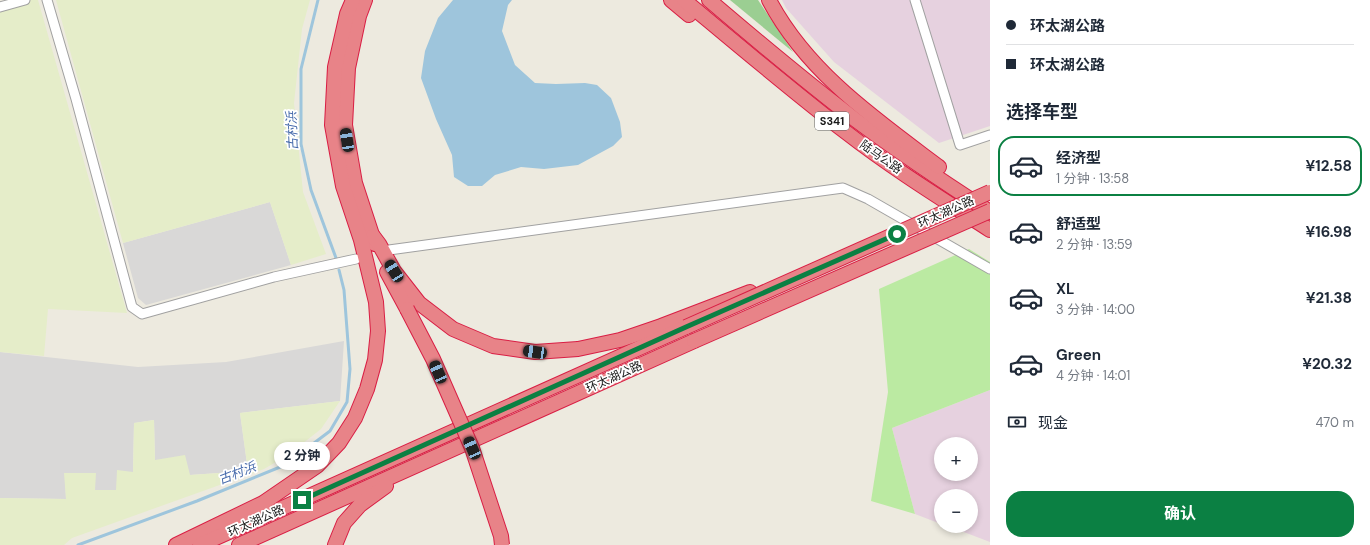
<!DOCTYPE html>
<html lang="zh">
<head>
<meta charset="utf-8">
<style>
  :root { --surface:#fff; --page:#f2f2f3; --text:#1f2937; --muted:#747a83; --line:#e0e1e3; --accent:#0b8043 }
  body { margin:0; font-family:"DM Sans","Noto Sans SC",sans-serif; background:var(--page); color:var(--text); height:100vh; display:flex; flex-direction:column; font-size:15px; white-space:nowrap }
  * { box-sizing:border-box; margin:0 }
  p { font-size:13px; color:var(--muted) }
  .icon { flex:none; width:22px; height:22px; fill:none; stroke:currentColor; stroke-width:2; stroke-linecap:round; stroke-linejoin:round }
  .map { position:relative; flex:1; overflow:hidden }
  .sheet { display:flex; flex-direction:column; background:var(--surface); width:380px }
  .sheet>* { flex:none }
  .hud { display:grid; align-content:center; height:88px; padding:0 16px; background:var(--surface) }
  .fabs { position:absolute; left:934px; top:437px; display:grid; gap:8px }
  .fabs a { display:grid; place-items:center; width:44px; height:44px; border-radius:50%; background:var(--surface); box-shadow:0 2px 6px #0003; font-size:20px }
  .end { position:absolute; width:18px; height:18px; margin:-9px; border:5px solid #0b8043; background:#fff; box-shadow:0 0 0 2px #fff }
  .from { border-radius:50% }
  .bubble { position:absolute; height:28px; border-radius:14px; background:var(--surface); box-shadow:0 2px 6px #0003; font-size:13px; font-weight:700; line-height:28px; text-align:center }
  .car { position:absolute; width:12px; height:24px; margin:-12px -6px; border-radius:5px; box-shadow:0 0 3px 1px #0007; background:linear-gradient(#222 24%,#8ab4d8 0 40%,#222 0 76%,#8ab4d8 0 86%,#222 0) }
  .hud b { display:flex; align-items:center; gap:14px; height:38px; font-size:15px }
  .hud b+b { border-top:1px solid var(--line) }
  .hud i { width:10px; height:10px; background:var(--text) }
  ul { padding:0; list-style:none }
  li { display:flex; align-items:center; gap:12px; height:60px; margin:0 8px 6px; padding:0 8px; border:2px solid transparent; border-radius:16px }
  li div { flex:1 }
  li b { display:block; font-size:15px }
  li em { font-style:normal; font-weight:700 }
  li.active { border-color:var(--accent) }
  li>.icon { width:36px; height:36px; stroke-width:1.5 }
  h2 { padding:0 16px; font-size:18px; line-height:48px }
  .pay { display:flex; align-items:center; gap:10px; height:44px; padding:0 16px; font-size:15px }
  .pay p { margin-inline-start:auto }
  .cta { display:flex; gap:8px; margin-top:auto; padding:8px 16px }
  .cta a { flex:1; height:46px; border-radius:16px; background:var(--accent); color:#fff; font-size:16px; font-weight:700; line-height:46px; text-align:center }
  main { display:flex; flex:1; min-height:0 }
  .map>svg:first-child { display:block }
</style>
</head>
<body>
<main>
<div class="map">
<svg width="990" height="545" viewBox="0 0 990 545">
  <rect width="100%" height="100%" fill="#edeadf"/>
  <g fill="#d9d8d7">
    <path d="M 270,202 L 291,265 L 146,305 L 138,298 L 123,243 Z"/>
    <path d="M 344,341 L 340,401 L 240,413 L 248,471 L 190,475 L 155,460 L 154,420 L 134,423 L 133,472 L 116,490 L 95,490 L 65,473 L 66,499 L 0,498 L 0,352 L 138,367 L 226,362 Z"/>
  </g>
  <g fill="#e6d1df" fill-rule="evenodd">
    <path d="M 782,0 L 990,0 L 990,126 L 939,143 L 834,62 L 786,8 Z"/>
    <path d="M 990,390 L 990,542 L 948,526 L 971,526 L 971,496 L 941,496 L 941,524 L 915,514 L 892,428 ZM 941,444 L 971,444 L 971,474 L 941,474 Z"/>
  </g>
  <g fill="#e5edc9">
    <path d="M 31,0 L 38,0 L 127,313 L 48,309 L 44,356 L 0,352 L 0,10 Z"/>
    <path d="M 56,0 L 310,0 L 302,29 L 294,103 L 303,192 L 326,254 L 291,265 L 270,202 L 123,243 Z"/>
    <path d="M 340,401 L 321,429 L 288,455 L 264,469 L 72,538 L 64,545 L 0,545 L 0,498 L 66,499 L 64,473 L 96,473 L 95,490 L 116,490 L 117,470 L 133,472 L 134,423 L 154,420 L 155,460 L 185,455 L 190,475 L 248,471 L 240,413 Z"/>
  </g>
  <path fill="#bbeaa2" d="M 969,249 L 990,262 L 990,390 L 892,428 L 915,514 L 871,501 L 888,392 L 879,289 Z"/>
  <path fill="#9bce92" d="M 730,0 L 758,0 L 793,52 Z"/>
  <path fill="#9ec5dc" d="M 453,0 L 512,0 L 508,5 L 502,31 L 515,65 L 535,83 L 556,84 L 585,83 L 597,85 L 611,98 L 620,122 L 622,137 L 613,146 L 578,165 L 544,169 L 521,167 L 495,175 L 482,186 L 468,186 L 454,177 L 452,155 L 436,119 L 421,78 L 425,51 L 438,18 Z"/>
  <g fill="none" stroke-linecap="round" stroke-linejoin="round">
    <g stroke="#9ec5dc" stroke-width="3">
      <path d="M 318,0 L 301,69 L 301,144 L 311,190 L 336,258"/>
      <path d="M 78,545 L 197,501 L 285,465 L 330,431 L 347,402 L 350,369 L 344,290 L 339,270"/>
    </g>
    <g stroke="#a1a1a1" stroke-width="11">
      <g id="minor">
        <path d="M 47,0 L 76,99 L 132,307 L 142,314 L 274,277 L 356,259"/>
        <path d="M 915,0 L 960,145 L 990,135"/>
        <path d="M 0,7 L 25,0"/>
        <path d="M 389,250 L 843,188 L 868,199 L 990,269"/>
      </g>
    </g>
    <g stroke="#d91e44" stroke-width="16">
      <g id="highway">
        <path d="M 365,0 L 359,16 L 348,68 L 345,125 L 355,183 L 375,244"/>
        <path d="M 671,0 L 689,15"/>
        <path d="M 684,0 C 738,45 791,90 847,133 C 892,168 942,199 990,230"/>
        <path d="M 709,0 C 757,41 806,82 857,121 C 900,153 945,183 990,212"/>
        <path d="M 769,0 C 807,72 875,119 939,167"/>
        <path d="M 373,236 L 379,244 L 394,271 L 419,303 L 453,329 L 493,346 L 535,352 L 578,349 L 620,340 L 661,326 L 750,292"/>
        <path d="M 387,272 L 407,309"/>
        <path d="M 176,545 L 263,503 L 317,466 L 339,443 L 355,418 L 367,389 L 375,360 L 378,331 L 376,302 L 361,240 L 343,186 L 332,125 L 335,67 L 347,14 L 353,0"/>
        <path d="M 200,545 L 686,327"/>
        <path d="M 239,545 L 694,341"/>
        <path d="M 335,545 L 344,523 L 360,505 L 386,486"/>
      </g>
    </g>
    <use href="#minor" stroke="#fff" stroke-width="9"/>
    <use href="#highway" stroke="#e88388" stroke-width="14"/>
    <g stroke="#d91e44" stroke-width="16" stroke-linecap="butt">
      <g id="highway-bridge">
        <path d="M 407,309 L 433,359 L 472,448 L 501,536 L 502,545"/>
        <path d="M 686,327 L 990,192"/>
        <path d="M 694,341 L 990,211"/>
      </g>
    </g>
    <use href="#highway-bridge" stroke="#e88388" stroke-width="14"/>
  </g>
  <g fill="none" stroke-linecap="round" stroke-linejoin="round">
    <path stroke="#0b8043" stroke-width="5" d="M 302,500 L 686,327 L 897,234"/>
  </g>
  <g text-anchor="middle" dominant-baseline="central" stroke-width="3.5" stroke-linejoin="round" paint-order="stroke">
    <rect fill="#fff" stroke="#5f5f5f" stroke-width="1" x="815" y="112" width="34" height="18" rx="3"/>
    <g font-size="11" font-weight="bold" fill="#1a1a1a">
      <text x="832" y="121">S341</text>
    </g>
    <g font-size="12" fill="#1a1a1a" stroke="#fff">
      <text transform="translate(881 157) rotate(35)">陆马公路</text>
      <text transform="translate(946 212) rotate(-24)">环太湖公路</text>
      <text transform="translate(614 377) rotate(-24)">环太湖公路</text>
      <text transform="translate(256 521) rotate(-24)">环太湖公路</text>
    </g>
    <g font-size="13" font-style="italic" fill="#466aab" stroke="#fff">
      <text transform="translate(292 131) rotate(-93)">古村浜</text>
      <text transform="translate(237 473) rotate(-21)">古村浜</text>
    </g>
  </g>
</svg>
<div class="fabs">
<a>+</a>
<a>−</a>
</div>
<i class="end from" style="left:897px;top:234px"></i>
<i class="end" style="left:302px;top:500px"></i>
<div class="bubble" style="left:274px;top:442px;width:56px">2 分钟</div>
<i class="car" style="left:347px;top:140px;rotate:351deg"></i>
<i class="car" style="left:394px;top:271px;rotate:328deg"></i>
<i class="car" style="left:535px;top:352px;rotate:278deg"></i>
<i class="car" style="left:438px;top:372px;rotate:336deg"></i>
<i class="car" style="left:472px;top:448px;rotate:336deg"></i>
</div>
<section class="sheet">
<div class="hud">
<b><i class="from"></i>环太湖公路</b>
<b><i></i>环太湖公路</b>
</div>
<h2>选择车型</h2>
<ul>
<li class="active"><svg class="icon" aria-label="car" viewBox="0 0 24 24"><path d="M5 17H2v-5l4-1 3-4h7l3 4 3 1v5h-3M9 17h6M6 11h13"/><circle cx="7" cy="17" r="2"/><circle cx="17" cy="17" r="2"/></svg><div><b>经济型</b><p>1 分钟 · 13:58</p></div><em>¥12.58</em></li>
<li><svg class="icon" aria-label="car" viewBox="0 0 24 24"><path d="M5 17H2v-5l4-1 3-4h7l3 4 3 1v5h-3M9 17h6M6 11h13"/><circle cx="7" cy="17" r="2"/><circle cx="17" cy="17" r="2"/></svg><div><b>舒适型</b><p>2 分钟 · 13:59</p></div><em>¥16.98</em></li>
<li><svg class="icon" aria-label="car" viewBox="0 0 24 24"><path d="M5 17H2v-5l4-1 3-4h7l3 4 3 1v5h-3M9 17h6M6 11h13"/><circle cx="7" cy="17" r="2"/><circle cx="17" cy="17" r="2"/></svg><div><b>XL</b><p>3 分钟 · 14:00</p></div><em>¥21.38</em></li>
<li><svg class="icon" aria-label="car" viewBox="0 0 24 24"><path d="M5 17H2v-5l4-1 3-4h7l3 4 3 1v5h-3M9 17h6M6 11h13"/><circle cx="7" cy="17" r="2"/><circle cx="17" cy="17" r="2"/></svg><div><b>Green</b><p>4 分钟 · 14:01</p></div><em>¥20.32</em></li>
</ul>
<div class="pay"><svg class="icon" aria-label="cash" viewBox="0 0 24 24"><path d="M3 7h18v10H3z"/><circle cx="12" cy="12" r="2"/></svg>现金<p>470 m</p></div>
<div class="cta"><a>确认</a></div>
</section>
</main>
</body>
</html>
